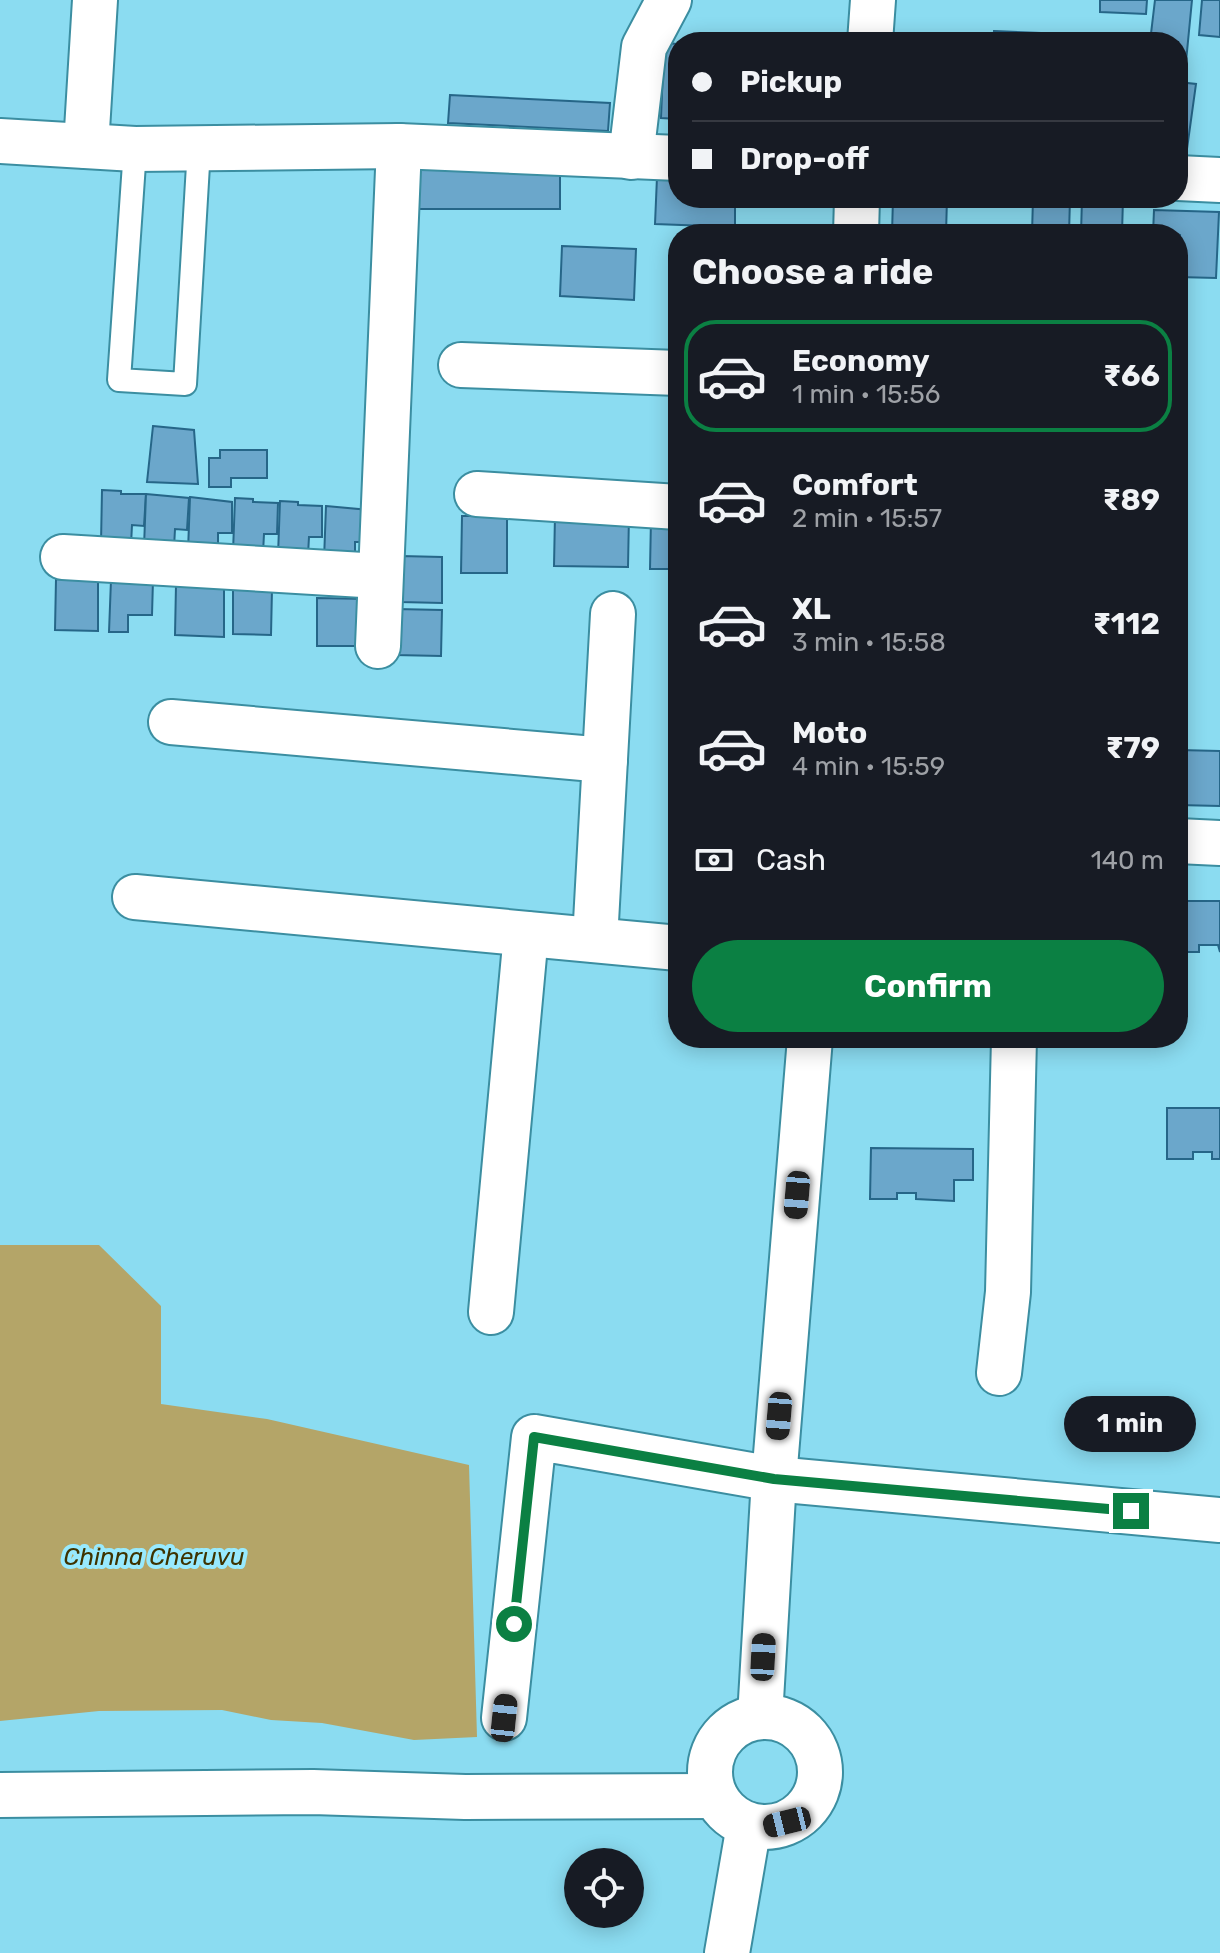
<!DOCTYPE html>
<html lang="en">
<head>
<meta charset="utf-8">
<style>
  :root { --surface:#171b24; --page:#242831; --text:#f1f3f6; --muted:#9ea1a6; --line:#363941; --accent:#0b8043 }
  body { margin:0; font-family:Rubik,sans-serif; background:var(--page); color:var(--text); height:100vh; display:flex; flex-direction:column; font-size:30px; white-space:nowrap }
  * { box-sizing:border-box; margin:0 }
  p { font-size:26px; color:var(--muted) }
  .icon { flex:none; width:44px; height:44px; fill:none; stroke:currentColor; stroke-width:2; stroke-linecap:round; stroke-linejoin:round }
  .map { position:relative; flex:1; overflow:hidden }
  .panel { position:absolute; left:668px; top:224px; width:520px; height:824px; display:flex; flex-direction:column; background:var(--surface); border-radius:32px; box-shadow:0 4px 20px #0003 }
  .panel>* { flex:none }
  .top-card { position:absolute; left:668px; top:32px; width:520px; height:176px; border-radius:32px; box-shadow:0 4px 20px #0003; display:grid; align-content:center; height:176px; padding:0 24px; background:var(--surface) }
  .controls { position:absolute; left:564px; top:1848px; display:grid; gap:16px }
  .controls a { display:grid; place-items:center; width:80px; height:80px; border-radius:50%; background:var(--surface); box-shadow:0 4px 20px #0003; font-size:40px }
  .end { position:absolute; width:36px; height:36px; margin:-18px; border:10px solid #0b8043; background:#fff; box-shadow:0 0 0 4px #fff }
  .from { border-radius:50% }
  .bubble { position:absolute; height:56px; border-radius:28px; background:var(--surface); box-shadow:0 4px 20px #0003; font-size:26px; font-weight:700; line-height:56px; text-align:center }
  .car { position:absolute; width:24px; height:48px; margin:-24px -12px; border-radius:10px; box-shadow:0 0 6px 2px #0007; background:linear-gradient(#222 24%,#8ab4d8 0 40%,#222 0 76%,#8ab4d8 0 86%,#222 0) }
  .top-card b { display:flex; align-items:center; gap:28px; height:76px; font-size:30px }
  .top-card b+b { border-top:2px solid var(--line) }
  .top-card i { width:20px; height:20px; background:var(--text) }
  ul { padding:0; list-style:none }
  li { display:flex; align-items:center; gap:24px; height:112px; margin:0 16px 12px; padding:0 8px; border:4px solid transparent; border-radius:32px }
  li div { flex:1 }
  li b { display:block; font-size:30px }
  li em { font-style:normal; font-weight:700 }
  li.active { border-color:var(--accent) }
  li>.icon { width:72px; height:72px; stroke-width:1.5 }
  h2 { padding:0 24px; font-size:36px; line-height:96px }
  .pay { display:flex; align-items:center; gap:20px; height:88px; padding:0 24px; font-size:30px }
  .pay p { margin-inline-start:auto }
  .button { display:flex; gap:16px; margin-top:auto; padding:16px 24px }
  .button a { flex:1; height:92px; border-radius:48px; background:var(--accent); color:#fff; font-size:32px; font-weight:700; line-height:92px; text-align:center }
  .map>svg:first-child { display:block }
</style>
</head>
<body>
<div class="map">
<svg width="1220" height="1953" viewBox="0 0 1220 1953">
  <rect width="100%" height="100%" fill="#8bdcf1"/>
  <path fill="#b4a568" d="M 0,1245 L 99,1245 L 161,1306 L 161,1404 L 267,1419 L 469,1465 L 477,1737 L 414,1740 L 322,1723 L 271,1720 L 222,1710 L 99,1711 L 0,1721 Z"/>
  <g fill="#6ba7cb" stroke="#266688" stroke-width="2">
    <path d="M 1100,0 L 1147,0 L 1146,14 L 1100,12 Z"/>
    <path d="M 1155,0 L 1192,0 L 1185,72 L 1178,71 L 1178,42 L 1150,42 Z"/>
    <path d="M 1202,0 L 1220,0 L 1220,37 L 1199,35 Z"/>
    <path d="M 994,31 L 1040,33 L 1040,42 L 993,42 Z"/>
    <path d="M 664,43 L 678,44 L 678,119 L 661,118 Z"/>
    <path d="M 1178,82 L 1196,84 L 1187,149 L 1178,148 Z"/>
    <path d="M 450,95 L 610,103 L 608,131 L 448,123 Z"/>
    <rect x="416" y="161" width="144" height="48"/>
    <path d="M 657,177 L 678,177 L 678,198 L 735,198 L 735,227 L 655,224 Z"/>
    <path d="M 893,198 L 947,198 L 946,234 L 892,234 Z"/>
    <path d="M 1033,198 L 1070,198 L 1069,234 L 1032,234 Z"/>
    <path d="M 1082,198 L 1123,198 L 1122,234 L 1081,234 Z"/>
    <path d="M 1154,210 L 1219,212 L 1216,278 L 1178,277 L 1180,235 L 1153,234 Z"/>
    <path d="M 562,246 L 636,249 L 634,300 L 560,296 Z"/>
    <path d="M 153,426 L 194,430 L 198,484 L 147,482 Z"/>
    <path d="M 220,450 L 267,450 L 267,478 L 231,478 L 231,487 L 209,487 L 209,458 L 220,458 Z"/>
    <path d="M 102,490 L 121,491 L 121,494 L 146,494 L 144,526 L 132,525 L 131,545 L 101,543 Z"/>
    <path d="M 146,494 L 189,498 L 187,530 L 175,529 L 174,548 L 144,547 Z"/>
    <path d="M 190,497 L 232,502 L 232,533 L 218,533 L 218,551 L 188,551 Z"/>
    <path d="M 235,498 L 253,499 L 253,502 L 278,503 L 277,534 L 264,534 L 263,553 L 233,552 Z"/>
    <path d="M 280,501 L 298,502 L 298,505 L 322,506 L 322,537 L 309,537 L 308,555 L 278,555 Z"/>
    <path d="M 326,506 L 369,510 L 368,542 L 355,542 L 355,561 L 324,560 Z"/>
    <path d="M 555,515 L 629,515 L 628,567 L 554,566 Z"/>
    <path d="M 462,516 L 507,516 L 507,573 L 461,573 Z"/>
    <path d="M 651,519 L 678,519 L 678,569 L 650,569 Z"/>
    <path d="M 401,556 L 442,557 L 442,603 L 400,602 Z"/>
    <path d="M 56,579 L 98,580 L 98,631 L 55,630 Z"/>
    <path d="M 111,580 L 153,580 L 152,615 L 128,615 L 128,632 L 109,632 Z"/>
    <path d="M 176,585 L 224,586 L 224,637 L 175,635 Z"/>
    <path d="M 233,588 L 272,589 L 271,635 L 233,634 Z"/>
    <path d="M 317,598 L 367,599 L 367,646 L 317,646 Z"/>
    <path d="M 396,609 L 442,610 L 441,656 L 395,655 Z"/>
    <path d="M 1179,750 L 1220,751 L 1220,806 L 1178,805 Z"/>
    <path d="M 1178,901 L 1220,901 L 1220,952 L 1218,945 L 1199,945 L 1199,952 L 1178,952 Z"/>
    <path d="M 1167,1108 L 1220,1108 L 1220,1159 L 1212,1159 L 1212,1152 L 1193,1152 L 1193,1159 L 1167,1159 Z"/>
    <path d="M 871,1148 L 973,1149 L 973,1180 L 954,1180 L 954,1201 L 916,1199 L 916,1193 L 897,1193 L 897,1199 L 870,1199 Z"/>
  </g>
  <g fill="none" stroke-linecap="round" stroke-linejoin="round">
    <g stroke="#3b8ea1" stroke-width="26">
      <path id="lane" d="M 135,149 L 119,380 L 185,384 L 199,148"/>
    </g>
    <g stroke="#3b8ea1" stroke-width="48">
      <g id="street">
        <path d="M 0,141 L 135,149 L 399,146 L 678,158"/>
        <path d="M 86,146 L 95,0"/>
        <path d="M 631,157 L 644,47 L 669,0"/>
        <path d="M 1178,178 L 1220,180"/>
        <path d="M 461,365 L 678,373"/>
        <path d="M 477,494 L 678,507"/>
        <path d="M 63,557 L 380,576"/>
        <path d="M 378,646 L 399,146"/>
        <path d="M 171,722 L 605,760"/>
        <path d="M 1178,841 L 1220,843"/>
        <path d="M 135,897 L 678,948"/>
        <path d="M 595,940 L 613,614"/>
        <path d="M 491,1312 L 526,934"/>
        <path d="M 999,1373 L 1008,1292 L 1014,1038"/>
        <path d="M 504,1718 L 534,1437 L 774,1479 L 1220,1520"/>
      </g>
    </g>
    <g stroke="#3b8ea1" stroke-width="48">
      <g id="secondary">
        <path d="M 870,42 L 873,0"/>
        <path d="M 856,234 L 857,198"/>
        <path d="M 760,1717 L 774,1479 L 810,1038"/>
        <circle cx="765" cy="1772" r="55"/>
        <path d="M 0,1795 L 313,1792 L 465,1797 L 715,1796"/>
        <path d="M 727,1953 L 749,1825"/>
      </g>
    </g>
    <use href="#lane" stroke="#fff" stroke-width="22"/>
    <use href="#street" stroke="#fff" stroke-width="44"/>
    <use href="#secondary" stroke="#fff" stroke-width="44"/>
  </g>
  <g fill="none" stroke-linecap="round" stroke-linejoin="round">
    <path stroke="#0b8043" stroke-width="10" d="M 514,1624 L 534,1437 L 774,1479 L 1131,1511"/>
  </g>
  <g text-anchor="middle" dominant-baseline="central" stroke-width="8" stroke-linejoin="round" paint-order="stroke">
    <g font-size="24" font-style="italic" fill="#3e3300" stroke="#98eafe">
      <text x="154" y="1557">Chinna Cheruvu</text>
    </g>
  </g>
</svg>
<div class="controls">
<a><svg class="icon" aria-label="locate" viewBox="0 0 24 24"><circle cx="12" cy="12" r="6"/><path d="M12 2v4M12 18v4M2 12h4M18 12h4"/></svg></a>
</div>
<i class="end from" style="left:514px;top:1624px"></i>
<i class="end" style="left:1131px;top:1511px"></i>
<div class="bubble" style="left:1064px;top:1396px;width:132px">1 min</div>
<i class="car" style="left:797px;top:1195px;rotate:185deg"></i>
<i class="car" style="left:779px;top:1416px;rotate:185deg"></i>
<i class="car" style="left:763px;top:1657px;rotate:3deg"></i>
<i class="car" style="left:504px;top:1718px;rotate:6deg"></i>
<i class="car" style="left:787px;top:1822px;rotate:256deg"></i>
<div class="top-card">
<b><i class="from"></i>Pickup</b>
<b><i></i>Drop-off</b>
</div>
<section class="panel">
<h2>Choose a ride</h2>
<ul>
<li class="active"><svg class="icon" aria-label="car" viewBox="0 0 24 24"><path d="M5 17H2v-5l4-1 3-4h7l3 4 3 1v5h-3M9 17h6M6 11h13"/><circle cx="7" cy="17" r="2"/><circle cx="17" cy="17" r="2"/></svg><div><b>Economy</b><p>1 min · 15:56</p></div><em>₹66</em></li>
<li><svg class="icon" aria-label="car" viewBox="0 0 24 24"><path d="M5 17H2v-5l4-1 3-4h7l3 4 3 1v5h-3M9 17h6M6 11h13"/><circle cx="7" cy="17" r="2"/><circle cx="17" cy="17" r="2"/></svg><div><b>Comfort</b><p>2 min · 15:57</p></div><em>₹89</em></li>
<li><svg class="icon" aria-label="car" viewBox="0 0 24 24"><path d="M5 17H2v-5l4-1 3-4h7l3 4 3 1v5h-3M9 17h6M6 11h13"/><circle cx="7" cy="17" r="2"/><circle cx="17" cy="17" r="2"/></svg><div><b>XL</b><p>3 min · 15:58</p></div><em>₹112</em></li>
<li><svg class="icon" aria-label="car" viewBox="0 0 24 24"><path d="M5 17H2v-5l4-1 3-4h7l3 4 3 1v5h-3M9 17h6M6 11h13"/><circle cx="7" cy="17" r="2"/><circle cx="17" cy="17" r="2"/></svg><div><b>Moto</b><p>4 min · 15:59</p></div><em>₹79</em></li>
</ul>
<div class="pay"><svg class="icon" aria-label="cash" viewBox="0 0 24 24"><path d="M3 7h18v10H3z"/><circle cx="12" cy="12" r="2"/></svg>Cash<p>140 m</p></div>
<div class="button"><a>Confirm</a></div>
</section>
</div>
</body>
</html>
